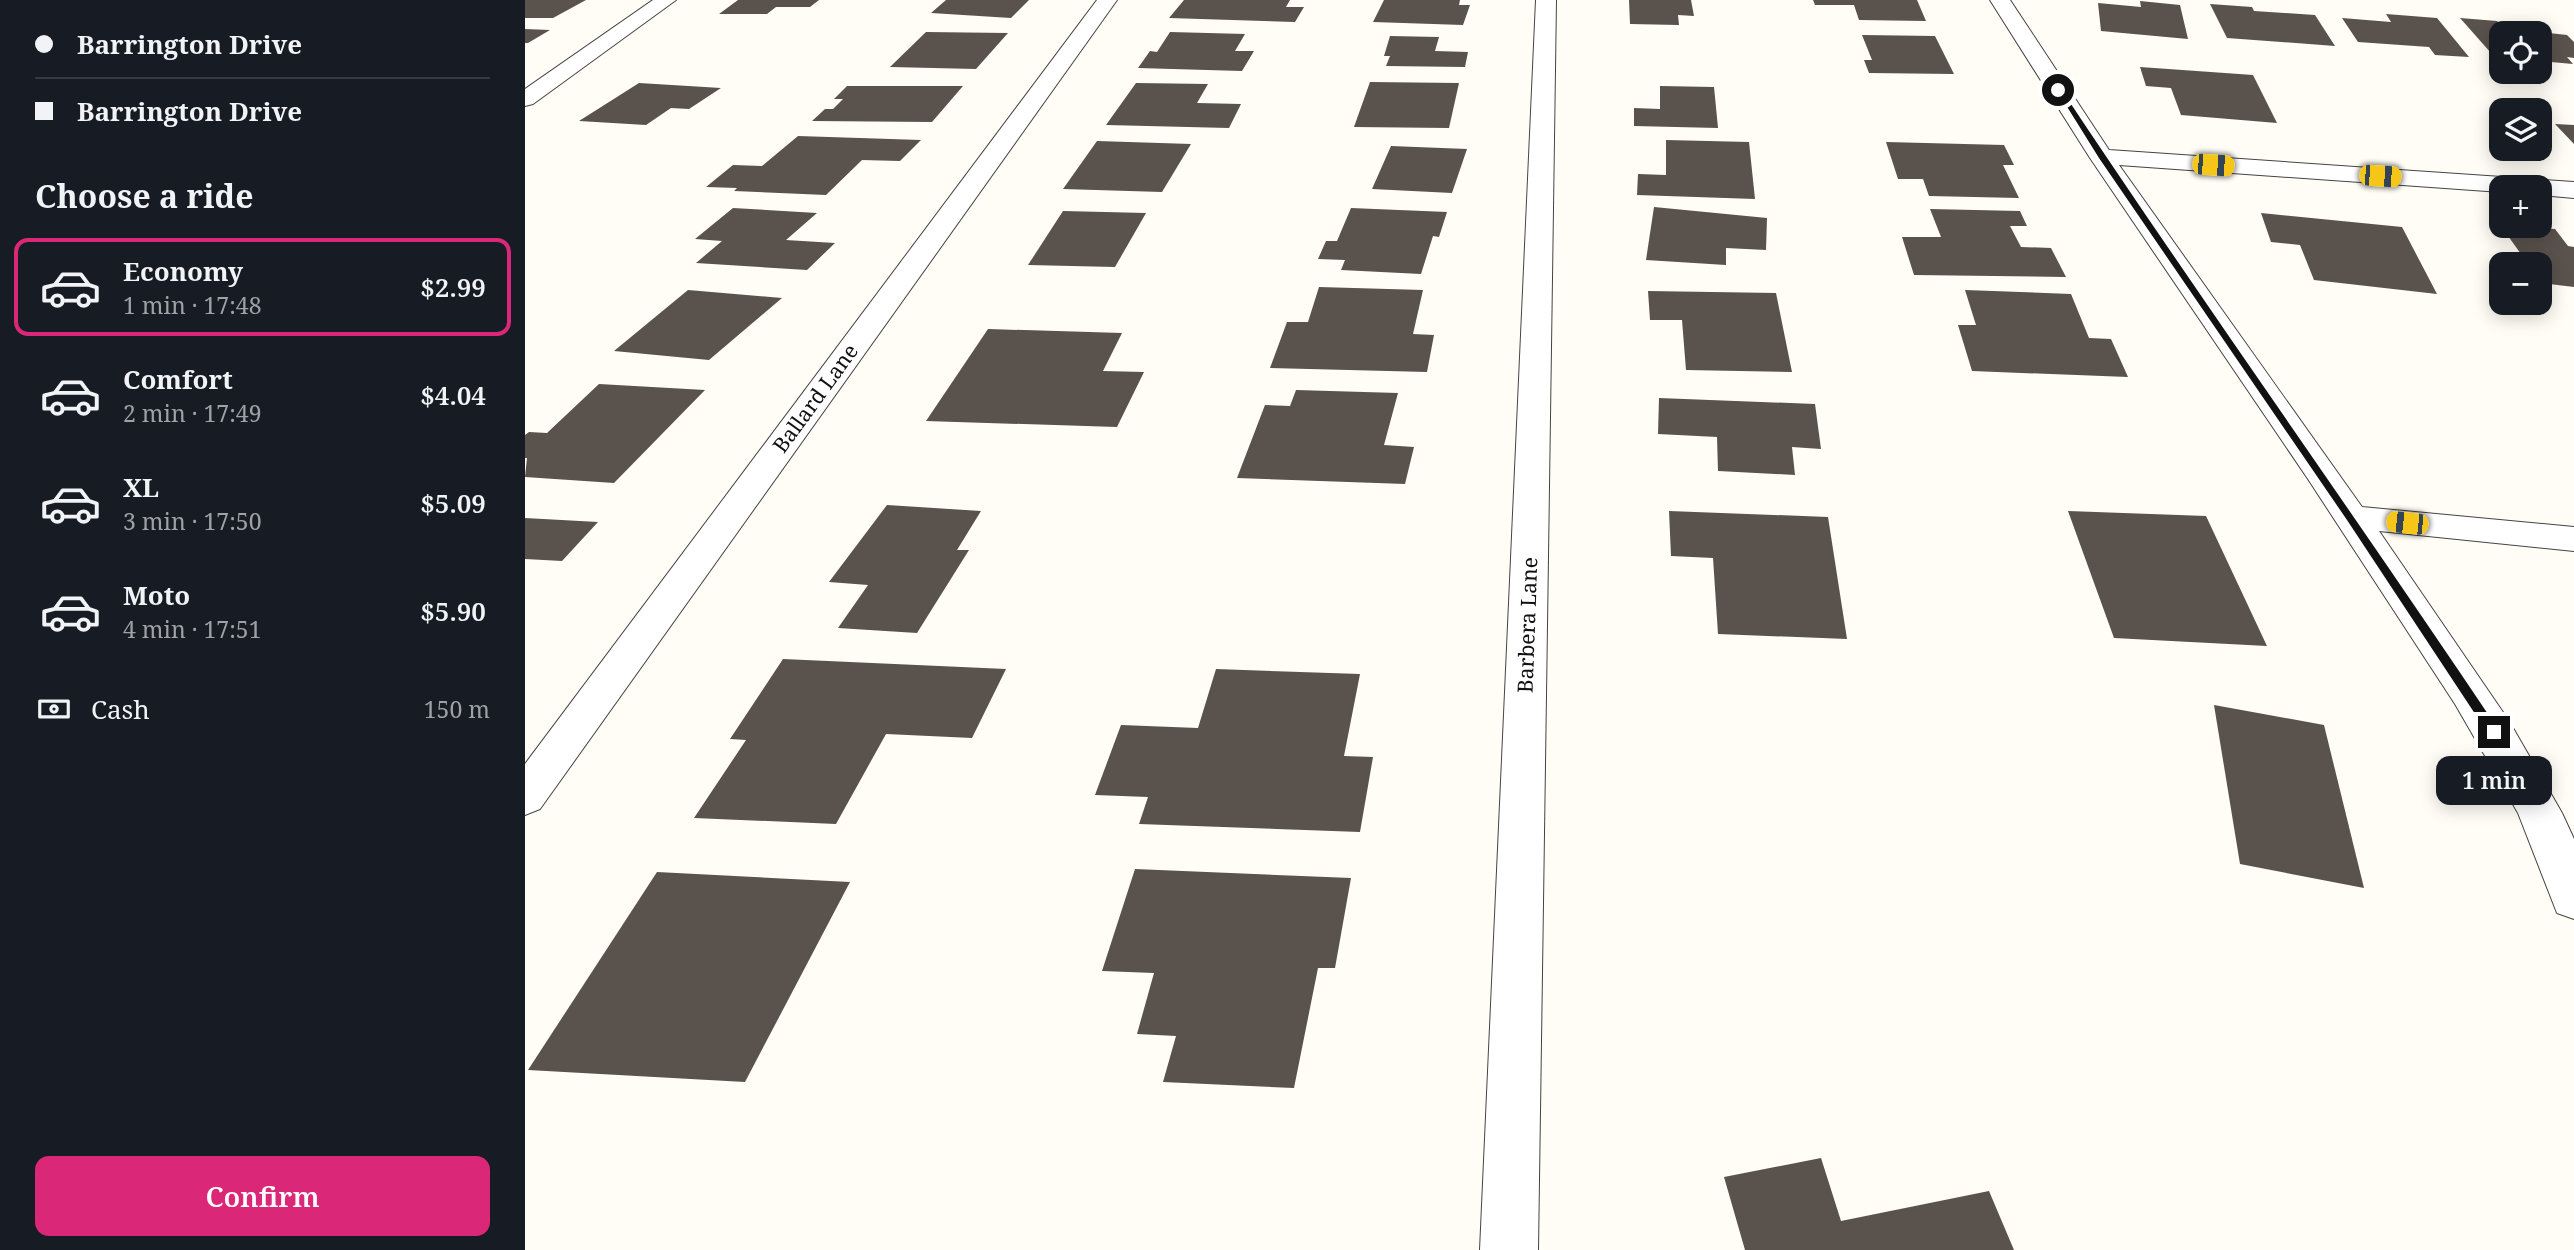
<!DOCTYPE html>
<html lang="en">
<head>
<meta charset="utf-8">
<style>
  :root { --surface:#171b24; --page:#20242c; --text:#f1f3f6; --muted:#9ea1a6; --line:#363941; --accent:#db2777 }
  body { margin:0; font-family:"Noto Serif",serif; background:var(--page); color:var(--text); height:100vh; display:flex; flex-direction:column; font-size:26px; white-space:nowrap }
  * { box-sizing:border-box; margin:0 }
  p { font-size:23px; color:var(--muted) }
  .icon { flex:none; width:38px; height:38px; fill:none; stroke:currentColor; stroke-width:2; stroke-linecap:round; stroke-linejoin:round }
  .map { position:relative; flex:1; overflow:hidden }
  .side { display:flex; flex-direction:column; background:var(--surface); width:525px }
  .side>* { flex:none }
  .hud { display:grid; align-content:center; height:154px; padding:0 35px; background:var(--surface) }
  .fabs { position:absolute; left:1964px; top:21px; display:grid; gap:14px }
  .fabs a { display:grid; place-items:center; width:63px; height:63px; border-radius:14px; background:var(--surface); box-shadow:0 4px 18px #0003; font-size:35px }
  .end { position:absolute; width:32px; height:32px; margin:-16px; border:9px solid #111; background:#fff; box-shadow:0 0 0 4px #fff }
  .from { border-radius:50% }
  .bubble { position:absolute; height:49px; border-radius:14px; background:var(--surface); box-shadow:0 4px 18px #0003; font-size:23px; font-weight:600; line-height:49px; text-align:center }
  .car { position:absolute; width:21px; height:42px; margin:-21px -10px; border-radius:9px; box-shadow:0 0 5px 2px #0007; background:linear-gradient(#f5c518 24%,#345 0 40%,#f5c518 0 76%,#345 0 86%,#f5c518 0) }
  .hud b { display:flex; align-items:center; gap:24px; height:66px; font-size:26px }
  .hud b+b { border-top:2px solid var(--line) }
  .hud i { width:18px; height:18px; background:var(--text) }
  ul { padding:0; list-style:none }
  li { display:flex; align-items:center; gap:21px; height:98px; margin:0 14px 10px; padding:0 21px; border:4px solid transparent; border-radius:14px }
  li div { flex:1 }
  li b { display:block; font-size:26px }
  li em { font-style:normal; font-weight:600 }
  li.on { border-color:var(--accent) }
  li>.icon { width:63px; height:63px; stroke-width:1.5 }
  h2 { padding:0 35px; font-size:32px; line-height:84px }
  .pay { display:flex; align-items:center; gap:18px; height:77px; padding:0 35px; font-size:26px }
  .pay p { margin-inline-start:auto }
  .action { display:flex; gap:14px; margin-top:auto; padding:14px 35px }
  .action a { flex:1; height:80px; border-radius:14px; background:var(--accent); color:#fff; font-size:28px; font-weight:600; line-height:80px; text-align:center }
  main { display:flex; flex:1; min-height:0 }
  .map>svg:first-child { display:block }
</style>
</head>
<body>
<main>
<section class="side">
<div class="hud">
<b><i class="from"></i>Barrington Drive</b>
<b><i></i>Barrington Drive</b>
</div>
<h2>Choose a ride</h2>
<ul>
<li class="on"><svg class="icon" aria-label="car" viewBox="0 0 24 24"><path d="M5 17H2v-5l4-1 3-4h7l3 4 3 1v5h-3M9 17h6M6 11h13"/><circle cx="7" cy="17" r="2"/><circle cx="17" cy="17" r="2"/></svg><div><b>Economy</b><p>1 min · 17:48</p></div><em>$2.99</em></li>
<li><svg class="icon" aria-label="car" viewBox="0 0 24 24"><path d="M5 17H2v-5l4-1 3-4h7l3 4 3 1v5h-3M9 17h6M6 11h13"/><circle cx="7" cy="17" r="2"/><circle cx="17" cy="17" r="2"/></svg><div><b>Comfort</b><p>2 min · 17:49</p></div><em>$4.04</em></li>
<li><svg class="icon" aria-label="car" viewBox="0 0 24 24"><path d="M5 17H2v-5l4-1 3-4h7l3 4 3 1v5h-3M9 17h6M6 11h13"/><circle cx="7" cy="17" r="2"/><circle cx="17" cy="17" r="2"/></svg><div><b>XL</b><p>3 min · 17:50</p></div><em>$5.09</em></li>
<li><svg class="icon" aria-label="car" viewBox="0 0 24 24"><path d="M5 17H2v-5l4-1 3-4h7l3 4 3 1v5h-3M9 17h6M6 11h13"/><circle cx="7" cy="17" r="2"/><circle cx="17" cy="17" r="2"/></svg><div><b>Moto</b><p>4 min · 17:51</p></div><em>$5.90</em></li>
</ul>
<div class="pay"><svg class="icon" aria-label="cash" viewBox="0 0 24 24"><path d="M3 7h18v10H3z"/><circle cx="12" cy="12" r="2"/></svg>Cash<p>150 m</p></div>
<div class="action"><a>Confirm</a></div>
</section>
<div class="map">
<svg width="2049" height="1250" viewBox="0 0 2049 1250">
  <rect width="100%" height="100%" fill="#fffdf5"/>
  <g fill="#5a524d">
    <path d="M 0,0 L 61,0 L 28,18 L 0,18 Z"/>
    <path d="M 213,0 L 294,0 L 285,7 L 251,7 L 242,14 L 194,14 Z"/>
    <path d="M 421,0 L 504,0 L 486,18 L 406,13 Z"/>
    <path d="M 659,0 L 765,0 L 761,7 L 779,7 L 770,22 L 644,18 Z"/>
    <path d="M 859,0 L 935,0 L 934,5 L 945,5 L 938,25 L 848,22 Z"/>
    <path d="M 1104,0 L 1166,0 L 1169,16 L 1153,15 L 1154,25 L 1105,24 Z"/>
    <path d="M 1288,0 L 1392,0 L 1401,21 L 1334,20 L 1329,5 L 1290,5 Z"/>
    <path d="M 1615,1 L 1655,5 L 1663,39 L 1576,31 L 1573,3 L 1616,7 Z"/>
    <path d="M 1685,4 L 1727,7 L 1729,11 L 1790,15 L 1810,46 L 1702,38 Z"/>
    <path d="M 1861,14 L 1912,18 L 1944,57 L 1910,55 L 1904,47 L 1833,42 L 1817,18 L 1866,22 Z"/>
    <path d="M 1935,18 L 1972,21 L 1979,28 L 2042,35 L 2049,42 L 2049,58 L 2042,57 L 2048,64 L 2014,61 L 2014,33 L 1976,33 L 1976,54 L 1966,53 Z"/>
    <path d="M 0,29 L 25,30 L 3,43 L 0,43 Z"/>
    <path d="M 401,32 L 483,33 L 451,69 L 365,67 Z"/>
    <path d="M 645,32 L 720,34 L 710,51 L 729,51 L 717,71 L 613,68 L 625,51 L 632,52 Z"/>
    <path d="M 1337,35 L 1410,36 L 1429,74 L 1344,73 L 1339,60 L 1347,60 Z"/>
    <path d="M 865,36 L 914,37 L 910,51 L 943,52 L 940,67 L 861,66 L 865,56 L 859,56 Z"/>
    <path d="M 1615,67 L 1728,75 L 1752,123 L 1656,115 L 1646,88 L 1621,86 Z"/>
    <path d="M 845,82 L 934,83 L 924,128 L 829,127 Z"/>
    <path d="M 114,83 L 196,88 L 164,109 L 146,108 L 121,125 L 54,121 Z"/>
    <path d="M 611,83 L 683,84 L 672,103 L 716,104 L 704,128 L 581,125 Z"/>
    <path d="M 322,86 L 438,86 L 407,122 L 287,121 L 300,109 L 308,109 L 318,99 L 309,99 Z"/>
    <path d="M 1135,86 L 1189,87 L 1193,128 L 1109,126 L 1109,108 L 1135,109 Z"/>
    <path d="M 2030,124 L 2049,125 L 2049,144 Z"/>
    <path d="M 273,136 L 396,140 L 375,161 L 337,160 L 301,195 L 209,191 L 212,188 L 181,187 L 208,165 L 237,166 Z"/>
    <path d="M 1141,140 L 1224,142 L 1230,199 L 1112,195 L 1113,174 L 1141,175 Z"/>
    <path d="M 572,141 L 666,144 L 637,192 L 538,189 Z"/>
    <path d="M 1361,142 L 1479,145 L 1489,165 L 1478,165 L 1494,198 L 1404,196 L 1398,179 L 1373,179 Z"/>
    <path d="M 866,146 L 942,149 L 927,193 L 847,189 Z"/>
    <path d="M 1129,207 L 1242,218 L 1241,250 L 1201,248 L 1201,265 L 1121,260 Z"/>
    <path d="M 208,208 L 292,213 L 261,240 L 310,243 L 282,270 L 171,263 L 197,241 L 170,239 Z"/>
    <path d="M 826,208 L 922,212 L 914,237 L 908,236 L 896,274 L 816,270 L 820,260 L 793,259 L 801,241 L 812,241 Z"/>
    <path d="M 1405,209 L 1495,211 L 1502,226 L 1485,226 L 1496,247 L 1526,248 L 1541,277 L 1389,275 L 1377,237 L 1416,237 Z"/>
    <path d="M 538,211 L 621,213 L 590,267 L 503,265 Z"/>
    <path d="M 1736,213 L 1877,227 L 1912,294 L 1789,280 L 1775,245 L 1746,242 Z"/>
    <path d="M 1976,226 L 2030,229 L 2043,246 L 2049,247 L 2049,287 L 2016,283 L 2014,264 L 2003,264 Z"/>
    <path d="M 794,287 L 898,290 L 888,334 L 909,335 L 902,372 L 745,368 L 762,322 L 783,322 Z"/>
    <path d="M 163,290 L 257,298 L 184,360 L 89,351 Z"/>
    <path d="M 1440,290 L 1546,294 L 1564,338 L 1586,339 L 1603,377 L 1447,371 L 1433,325 L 1451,325 Z"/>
    <path d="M 1123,291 L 1251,293 L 1267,372 L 1161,370 L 1157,320 L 1125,320 Z"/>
    <path d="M 463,329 L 597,333 L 578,371 L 619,372 L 592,427 L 401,421 Z"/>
    <path d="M 74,384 L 180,390 L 89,483 L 0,477 L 2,458 L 0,458 L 0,435 L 4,432 L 22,433 Z"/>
    <path d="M 771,390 L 873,393 L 859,445 L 889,447 L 880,484 L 712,478 L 740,405 L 765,406 Z"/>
    <path d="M 1134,398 L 1290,404 L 1296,449 L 1267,447 L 1270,475 L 1193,471 L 1192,437 L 1133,434 Z"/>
    <path d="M 362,505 L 456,511 L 432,550 L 444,550 L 392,633 L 313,628 L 343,585 L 304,582 Z"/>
    <path d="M 1144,511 L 1303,517 L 1322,639 L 1193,634 L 1188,558 L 1146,556 Z"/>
    <path d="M 1543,511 L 1681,516 L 1742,646 L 1589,638 Z"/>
    <path d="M 0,518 L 73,522 L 37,561 L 0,559 Z"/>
    <path d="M 258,659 L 481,669 L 447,738 L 361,734 L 311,824 L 169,818 L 221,740 L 205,739 Z"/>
    <path d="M 691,669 L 835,674 L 819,756 L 848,757 L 835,832 L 614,824 L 623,797 L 570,795 L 596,725 L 673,728 Z"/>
    <path d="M 1689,705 L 1799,725 L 1839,888 L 1715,864 Z"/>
    <path d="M 610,869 L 826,878 L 810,968 L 793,968 L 769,1088 L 638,1082 L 651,1036 L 612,1034 L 629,973 L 577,971 Z"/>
    <path d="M 132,872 L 325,882 L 220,1082 L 3,1070 Z"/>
    <path d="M 1296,1158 L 1316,1221 L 1464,1191 L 1489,1250 L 1220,1250 L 1199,1177 Z"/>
  </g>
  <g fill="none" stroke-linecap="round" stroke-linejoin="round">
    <g stroke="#444" stroke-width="2">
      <g id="minor">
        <path d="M 128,0 L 151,0 L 8,104 L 0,106 L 0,89 Z"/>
        <path d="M 572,0 L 592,0 L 15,809 L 0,815 L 0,764 Z"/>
        <path d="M 1011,0 L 1031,0 L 1013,1250 L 955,1250 Z"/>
        <path d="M 1465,0 L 1485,0 L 1584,150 L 2049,182 L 2049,198 L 2014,195 L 2014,187 L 1976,187 L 1976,192 L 1594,165 L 1837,507 L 2049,527 L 2049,551 L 1854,531 L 1984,721 L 2037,813 L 2049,839 L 2049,919 L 2032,913 L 1993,813 L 1930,704 L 1783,479 L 1565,158 Z"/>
      </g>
    </g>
    <use href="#minor" fill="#fff" fill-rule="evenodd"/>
  </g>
  <path fill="#111" d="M 1531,89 L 1536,89 C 1679,304 1829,514 1973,729 L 1973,735 L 1964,735 L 1822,520 L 1574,158 Z"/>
  <g text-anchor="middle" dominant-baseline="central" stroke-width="7" stroke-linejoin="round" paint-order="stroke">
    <g font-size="21" fill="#111" stroke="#fff">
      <text transform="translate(290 398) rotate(-54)">Ballard Lane</text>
      <text transform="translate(1002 625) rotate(-88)">Barbera Lane</text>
    </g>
  </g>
</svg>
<div class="fabs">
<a><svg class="icon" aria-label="locate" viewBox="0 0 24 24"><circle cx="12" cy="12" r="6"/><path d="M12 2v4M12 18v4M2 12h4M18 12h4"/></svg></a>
<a><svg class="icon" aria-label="layers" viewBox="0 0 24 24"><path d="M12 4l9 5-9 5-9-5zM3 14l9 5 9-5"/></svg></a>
<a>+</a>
<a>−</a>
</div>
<i class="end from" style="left:1533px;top:90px"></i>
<i class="end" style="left:1969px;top:732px"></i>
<div class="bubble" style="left:1911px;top:756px;width:116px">1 min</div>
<i class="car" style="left:1688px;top:165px;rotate:94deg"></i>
<i class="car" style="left:1855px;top:176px;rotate:94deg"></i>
<i class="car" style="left:1882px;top:523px;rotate:276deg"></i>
</div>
</main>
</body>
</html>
